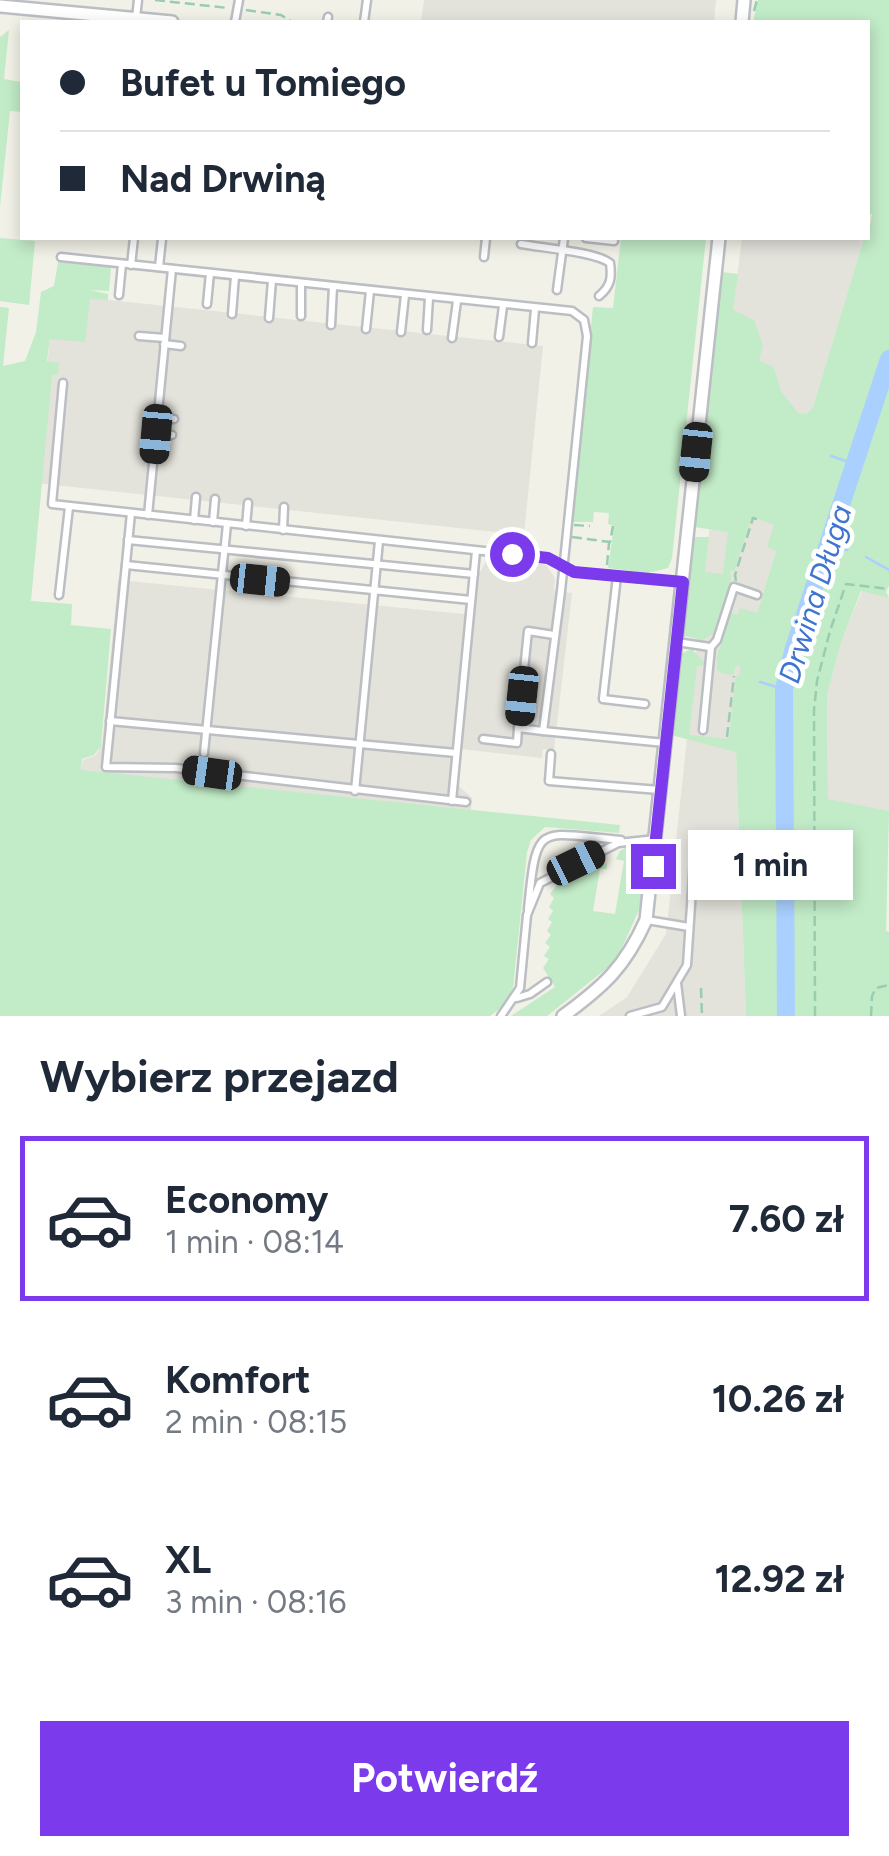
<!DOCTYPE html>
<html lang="pl">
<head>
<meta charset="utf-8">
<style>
  :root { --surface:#fff; --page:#f6f6f7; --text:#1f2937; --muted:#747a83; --line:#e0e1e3; --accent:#7c3aed }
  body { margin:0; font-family:Figtree,sans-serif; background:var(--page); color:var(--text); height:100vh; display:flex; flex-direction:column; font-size:38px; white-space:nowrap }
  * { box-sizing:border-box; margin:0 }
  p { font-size:32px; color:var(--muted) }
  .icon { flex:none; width:55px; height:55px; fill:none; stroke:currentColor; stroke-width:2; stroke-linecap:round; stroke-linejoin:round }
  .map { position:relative; height:1016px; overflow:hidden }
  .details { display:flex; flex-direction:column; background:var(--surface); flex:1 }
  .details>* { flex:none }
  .guide { position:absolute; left:20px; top:20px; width:850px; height:220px; border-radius:0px; box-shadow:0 5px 15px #0003; display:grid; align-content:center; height:220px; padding:0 40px; background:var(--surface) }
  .end { position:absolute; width:45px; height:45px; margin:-22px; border:12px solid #7c3aed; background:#fff; box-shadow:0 0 0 5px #fff }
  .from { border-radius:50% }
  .bubble { position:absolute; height:70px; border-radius:0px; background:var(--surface); box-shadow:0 5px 15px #0003; font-size:32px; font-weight:700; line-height:70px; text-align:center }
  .car { position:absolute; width:30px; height:60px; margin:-30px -15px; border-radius:12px; box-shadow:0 0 8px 2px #0007; background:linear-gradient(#222 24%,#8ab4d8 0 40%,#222 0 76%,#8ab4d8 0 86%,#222 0) }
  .guide b { display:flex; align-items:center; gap:35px; height:95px; font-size:38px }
  .guide b+b { border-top:2px solid var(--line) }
  .guide i { width:25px; height:25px; background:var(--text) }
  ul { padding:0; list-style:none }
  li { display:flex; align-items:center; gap:30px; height:165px; margin:0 20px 15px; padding:0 20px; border:5px solid transparent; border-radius:0px }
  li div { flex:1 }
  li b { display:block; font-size:38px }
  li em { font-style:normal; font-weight:700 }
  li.on { border-color:var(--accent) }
  li>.icon { width:90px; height:90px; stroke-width:1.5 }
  h2 { padding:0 40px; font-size:45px; line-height:120px }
  .action { display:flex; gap:20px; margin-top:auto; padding:20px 40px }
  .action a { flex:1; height:115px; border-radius:0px; background:var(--accent); color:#fff; font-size:40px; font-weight:700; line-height:115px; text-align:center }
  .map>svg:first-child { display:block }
</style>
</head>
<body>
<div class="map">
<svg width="889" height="1016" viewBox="0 0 889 1016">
  <rect width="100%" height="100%" fill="#f2f1e7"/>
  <g fill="#e3e2db">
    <path d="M 424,0 L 716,0 L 714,22 L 421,22 Z"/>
    <path d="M 742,238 L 864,238 L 813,407 L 806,414 L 798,414 L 781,391 L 774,367 L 759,360 L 733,310 Z"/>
    <path d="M 90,298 L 543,346 L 524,535 L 35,483 L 50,339 Z"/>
    <path d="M 719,440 L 784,524 L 753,626 L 736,752 L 746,1016 L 599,1016 L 627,997 L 666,934 Z"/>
    <path d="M 487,559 L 488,564 L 534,570 L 537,563 L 546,565 L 555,578 L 554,591 L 572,593 L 554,750 L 543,749 L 542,758 L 461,749 L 459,786 L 472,798 L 471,810 L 81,771 L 83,760 L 96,755 L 102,744 L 118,580 L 474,615 L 478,576 Z"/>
    <path d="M 862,591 L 889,598 L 889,811 L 828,800 L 827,695 L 841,643 Z"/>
  </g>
  <g fill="#c2ebc7">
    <path d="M 758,0 L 889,0 L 889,585 L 886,592 L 889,598 L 861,591 L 841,643 L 827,695 L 828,799 L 889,811 L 886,931 L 889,932 L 889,1016 L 746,1016 L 736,752 L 671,735 L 680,654 L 692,649 L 704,662 L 704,666 L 697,666 L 689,735 L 729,739 L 736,676 L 739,676 L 741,667 L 736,665 L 733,675 L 721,673 L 717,669 L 717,656 L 731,613 L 738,615 L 740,608 L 757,613 L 776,551 L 767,547 L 774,525 L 752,517 L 734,571 L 730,571 L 731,580 L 714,633 L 703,640 L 684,636 L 693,537 L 709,537 L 705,572 L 723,574 L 728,532 L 694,527 L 721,272 L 738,274 L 733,310 L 754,320 L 763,346 L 759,360 L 774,367 L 781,391 L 798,413 L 806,414 L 813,407 L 864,238 L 868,238 L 872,214 L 868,214 L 868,22 L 753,22 Z"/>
    <path d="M 9,30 L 4,79 L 22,82 L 22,112 L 10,111 L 0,207 L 0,37 Z"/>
    <path d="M 0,238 L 35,241 L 29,305 L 0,301 Z"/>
    <path d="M 621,238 L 706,238 L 672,558 L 668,568 L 647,573 L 608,568 L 614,526 L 608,524 L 609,513 L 594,512 L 593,522 L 571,522 L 593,307 L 613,308 Z"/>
    <path d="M 58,262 L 111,267 L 109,291 L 89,290 L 108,294 L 108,300 L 90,299 L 85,342 L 50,339 L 47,361 L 59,363 L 58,375 L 52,375 L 31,601 L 72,604 L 71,625 L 111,629 L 101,746 L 94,755 L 82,759 L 81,770 L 620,825 L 619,833 L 545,827 L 531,840 L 527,852 L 513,988 L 503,1006 L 490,1016 L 0,1016 L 0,307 L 9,308 L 3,366 L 25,361 L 36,332 L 41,292 L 54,286 Z"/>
    <path d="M 627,847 L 643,853 L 647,862 L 639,910 L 616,961 L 547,1016 L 511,1016 L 555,987 L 543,968 L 549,959 L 544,956 L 550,947 L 545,943 L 551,935 L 547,931 L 552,922 L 548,919 L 553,911 L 549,907 L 554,898 L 550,894 L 556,886 L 607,863 L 607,869 L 600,869 L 593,911 L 615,914 L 624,861 L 616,859 L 620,851 Z"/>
  </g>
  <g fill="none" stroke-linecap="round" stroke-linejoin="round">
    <g stroke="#aad0ff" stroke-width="2.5">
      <path d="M 831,456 L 855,464"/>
      <path d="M 830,546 L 847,550"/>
      <path d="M 866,557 L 889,570"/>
      <path d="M 760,682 L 784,689"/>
    </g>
    <path stroke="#aad0ff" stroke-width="18" d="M 786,1016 L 784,689 L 793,651 L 889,359"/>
    <g stroke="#bbbec3" stroke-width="11">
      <g id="service">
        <path d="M 136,18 L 138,0"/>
        <path d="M 235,22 L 239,0"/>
        <path d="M 327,22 L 328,17"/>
        <path d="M 364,22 L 367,0"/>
        <path d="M 586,238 L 614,241"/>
        <path d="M 521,244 C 543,248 596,252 610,263 C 612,278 611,286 599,296"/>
        <path d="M 61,257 L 572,311 L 584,320 L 587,336 L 561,591 L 543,731 L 518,728 L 517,743 L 483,739"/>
        <path d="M 484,257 L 486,238"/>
        <path d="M 131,265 L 134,238"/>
        <path d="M 159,267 L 162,239"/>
        <path d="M 557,290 L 564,238"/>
        <path d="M 119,295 L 122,264"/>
        <path d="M 207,304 L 210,273"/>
        <path d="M 232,314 L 235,276"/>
        <path d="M 301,316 L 301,284"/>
        <path d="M 269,318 L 272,280"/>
        <path d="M 331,325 L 333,287"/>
        <path d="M 366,329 L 370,291"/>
        <path d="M 427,330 L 429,298"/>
        <path d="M 401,332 L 405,295"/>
        <path d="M 139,336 L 165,338"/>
        <path d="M 499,337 L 503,306"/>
        <path d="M 452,338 L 457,301"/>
        <path d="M 532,343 L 535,309"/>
        <path d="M 164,344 L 181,346"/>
        <path d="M 63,383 L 52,504 L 548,558 L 574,572 L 682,582"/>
        <path d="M 157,418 L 174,419"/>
        <path d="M 156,434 L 172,435"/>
        <path d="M 131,513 L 106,767 L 176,768 L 466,802"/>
        <path d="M 148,515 L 172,269"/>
        <path d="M 194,520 L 196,497"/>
        <path d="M 213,522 L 215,499"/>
        <path d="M 246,526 L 248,503"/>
        <path d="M 283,530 L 284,507"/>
        <path d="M 128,540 L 474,574"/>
        <path d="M 126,565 L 471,600"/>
        <path d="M 617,576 L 603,699 L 645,704"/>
        <path d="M 59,595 L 69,507"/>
        <path d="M 677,642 L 710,647"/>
        <path d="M 110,721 L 456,753"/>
        <path d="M 518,728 L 528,631 L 554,635"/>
        <path d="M 703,730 L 711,647 L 717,640 L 734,587 L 757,595"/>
        <path d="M 543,731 L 665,743"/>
        <path d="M 204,753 L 227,524"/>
        <path d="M 551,754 L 549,781 L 659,790"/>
        <path d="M 355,791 L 379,541"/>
        <path d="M 452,801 L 476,551"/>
        <path d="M 528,909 C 537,820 537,833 621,840"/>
        <path d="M 647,920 L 689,927"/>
        <path d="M 677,983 L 681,1016"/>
        <path d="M 517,998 L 530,994 L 547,982"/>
        <path d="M 501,1016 L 520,988 L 527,915 L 540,883 L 618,843 L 656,839"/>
        <path d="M 630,1016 L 662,1007 L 687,965 L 694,860"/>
      </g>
    </g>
    <g stroke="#bbbec3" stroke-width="16">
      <g id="minor">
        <path d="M 0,6 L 172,22"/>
        <path d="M 742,22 L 744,0"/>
        <path d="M 563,1016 C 604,986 625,967 646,920 L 719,238"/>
      </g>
    </g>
    <g stroke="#99cdaf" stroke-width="2.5" stroke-dasharray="10 5" stroke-linecap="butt">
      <path d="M 155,0 L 228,8"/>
      <path d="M 246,10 L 281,15 L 292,22"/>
      <path d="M 754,11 L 757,0"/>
      <path d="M 574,525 L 590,526"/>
      <path d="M 572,537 L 610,542 L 613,526"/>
      <path d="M 607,565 L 609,543"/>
      <path d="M 736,581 L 735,575 L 753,518 L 760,520"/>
      <path d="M 727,737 L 734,676"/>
      <path d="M 701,860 L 736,860"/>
      <path d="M 701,988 L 702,1016"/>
      <path d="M 815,1016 L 814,710 L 817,681 L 830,631 L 846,584 L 889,589"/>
      <path d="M 871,1016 L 872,996 L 876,988 L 889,985"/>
    </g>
    <use href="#service" stroke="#fff" stroke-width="6"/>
    <use href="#minor" stroke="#fff" stroke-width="11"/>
  </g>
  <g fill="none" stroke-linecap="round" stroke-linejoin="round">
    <path stroke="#7c3aed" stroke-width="12" d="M 512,554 L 548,558 L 574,572 L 683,582 L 653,866"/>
  </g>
  <g text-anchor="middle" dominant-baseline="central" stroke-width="9" stroke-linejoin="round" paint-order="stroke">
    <g font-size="30" font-style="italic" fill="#3f74d0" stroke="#fff">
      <text transform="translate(815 594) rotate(-73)">Drwina Długa</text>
    </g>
  </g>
</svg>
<i class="end from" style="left:512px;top:554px"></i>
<i class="end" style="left:653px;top:866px"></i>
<div class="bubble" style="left:688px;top:830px;width:165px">1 min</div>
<i class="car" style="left:156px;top:434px;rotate:185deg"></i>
<i class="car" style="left:696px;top:452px;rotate:186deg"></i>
<i class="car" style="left:260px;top:580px;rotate:96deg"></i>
<i class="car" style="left:522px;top:696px;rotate:186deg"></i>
<i class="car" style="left:212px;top:773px;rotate:278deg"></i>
<i class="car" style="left:576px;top:863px;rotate:64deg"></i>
<div class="guide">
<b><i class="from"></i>Bufet u Tomiego</b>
<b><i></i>Nad Drwiną</b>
</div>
</div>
<section class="details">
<h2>Wybierz przejazd</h2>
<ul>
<li class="on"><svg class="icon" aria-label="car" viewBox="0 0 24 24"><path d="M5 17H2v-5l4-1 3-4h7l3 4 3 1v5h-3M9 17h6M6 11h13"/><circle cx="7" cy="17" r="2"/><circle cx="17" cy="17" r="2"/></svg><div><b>Economy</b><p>1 min · 08:14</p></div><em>7.60 zł</em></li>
<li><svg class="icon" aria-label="car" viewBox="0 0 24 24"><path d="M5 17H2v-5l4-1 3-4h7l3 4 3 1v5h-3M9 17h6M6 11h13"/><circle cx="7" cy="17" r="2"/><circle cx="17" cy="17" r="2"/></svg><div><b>Komfort</b><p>2 min · 08:15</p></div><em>10.26 zł</em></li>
<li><svg class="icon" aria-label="car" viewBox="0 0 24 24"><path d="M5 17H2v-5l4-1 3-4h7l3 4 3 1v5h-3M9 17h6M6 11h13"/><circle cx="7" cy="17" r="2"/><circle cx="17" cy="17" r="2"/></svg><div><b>XL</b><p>3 min · 08:16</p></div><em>12.92 zł</em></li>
</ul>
<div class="action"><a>Potwierdź</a></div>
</section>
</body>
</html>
